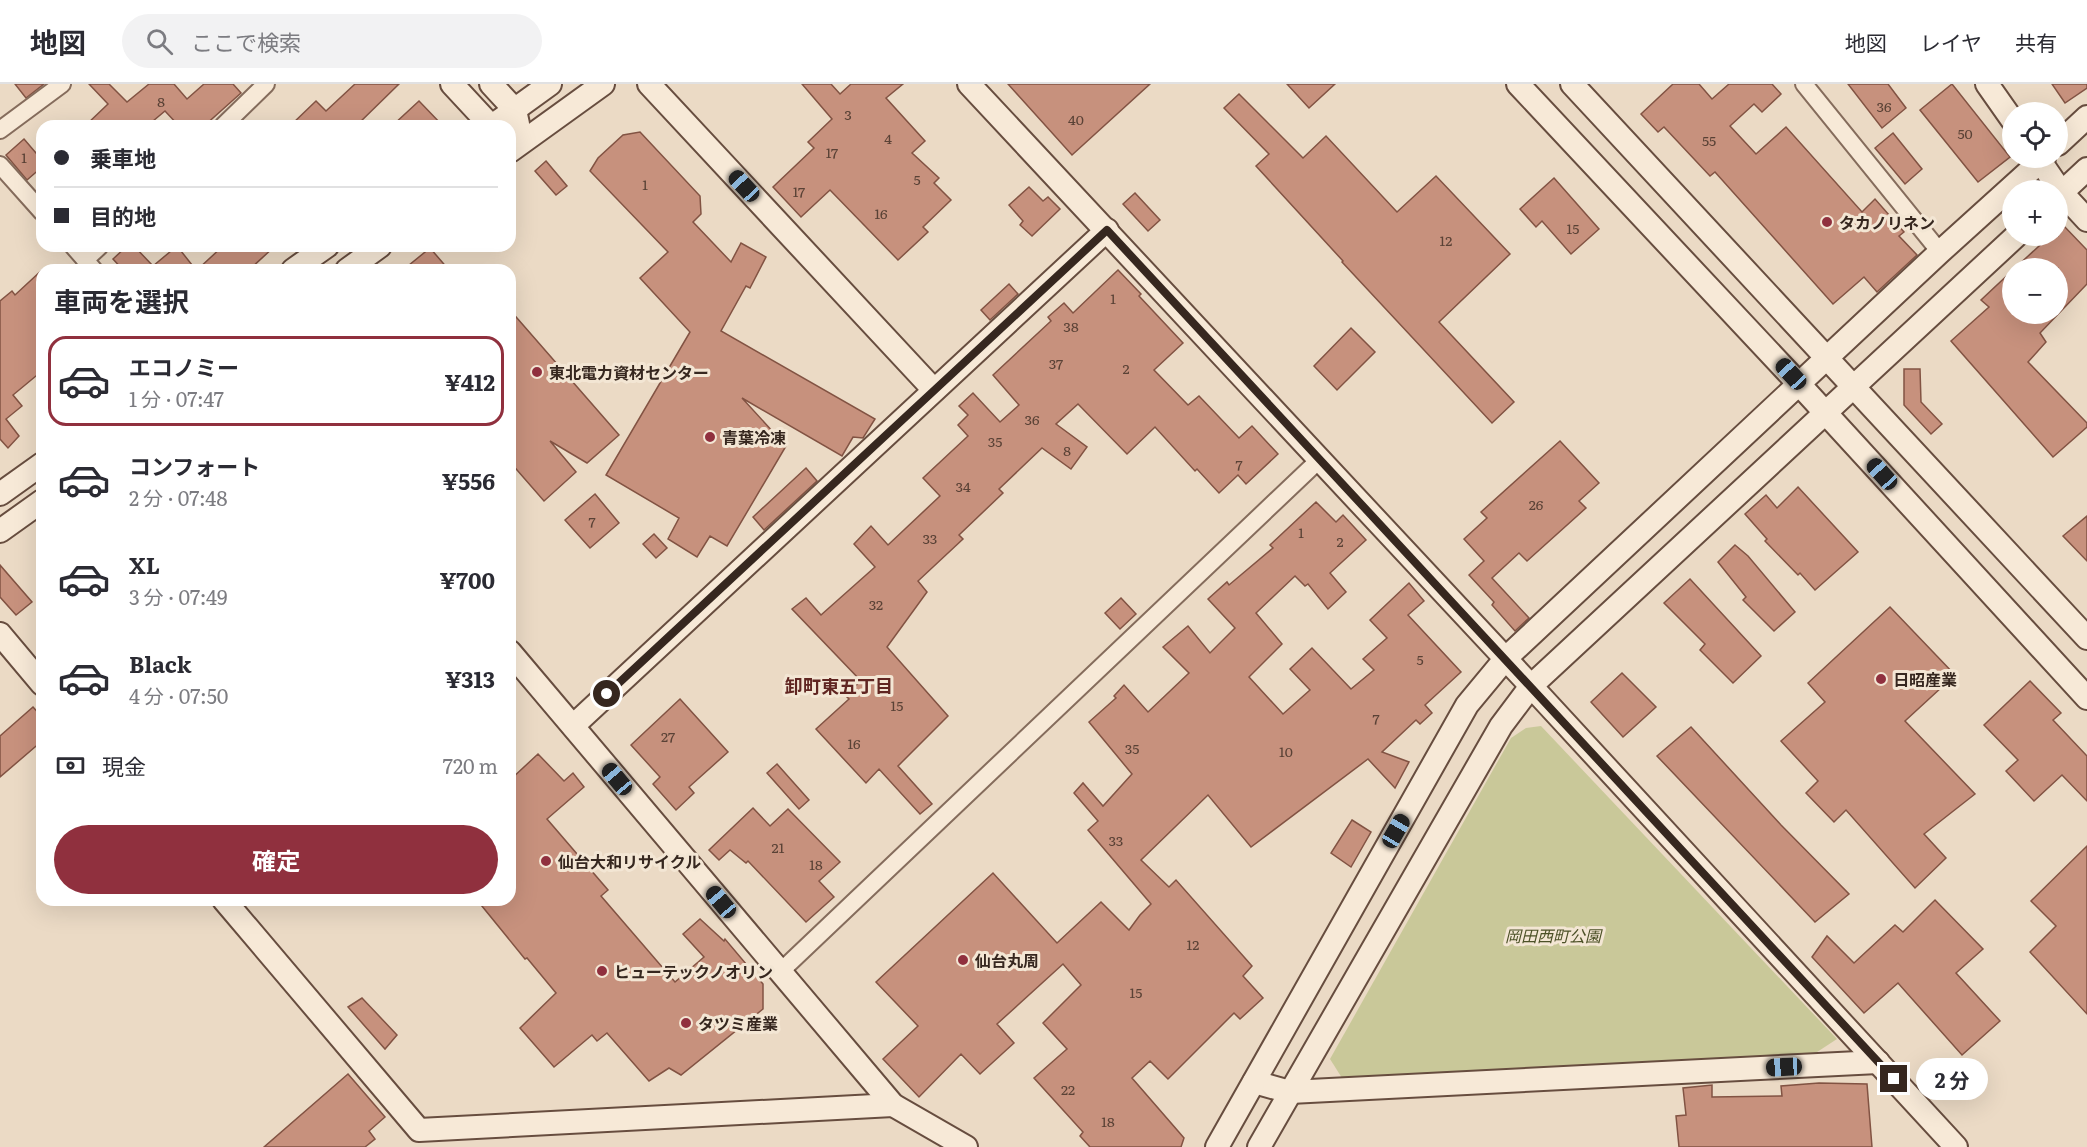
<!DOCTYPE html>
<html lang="ja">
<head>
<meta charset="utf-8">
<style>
  :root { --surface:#fff; --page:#f2f2f3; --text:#2b2b33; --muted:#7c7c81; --line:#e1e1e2; --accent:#90303e }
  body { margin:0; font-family:Literata,"Noto Sans JP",serif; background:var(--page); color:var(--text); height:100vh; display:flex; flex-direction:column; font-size:22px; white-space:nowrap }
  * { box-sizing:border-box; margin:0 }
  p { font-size:20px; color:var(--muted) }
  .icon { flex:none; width:33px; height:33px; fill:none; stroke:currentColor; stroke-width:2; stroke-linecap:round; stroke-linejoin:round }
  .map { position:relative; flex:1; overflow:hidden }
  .details { position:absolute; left:36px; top:180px; width:480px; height:642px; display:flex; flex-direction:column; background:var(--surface); border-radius:18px; box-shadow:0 6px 24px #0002 }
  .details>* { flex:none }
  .banner { position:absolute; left:36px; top:36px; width:480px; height:132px; border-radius:18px; box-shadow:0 6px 24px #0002; display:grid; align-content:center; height:132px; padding:0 18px; background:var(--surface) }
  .controls { position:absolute; left:2002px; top:18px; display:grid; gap:12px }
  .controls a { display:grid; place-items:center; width:66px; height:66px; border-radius:50%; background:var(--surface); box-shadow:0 6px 24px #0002; font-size:30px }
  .end { position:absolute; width:27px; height:27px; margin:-14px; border:8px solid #36271f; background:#fff; box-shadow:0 0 0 3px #fff }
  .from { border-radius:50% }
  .bubble { position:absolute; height:42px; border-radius:21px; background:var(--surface); box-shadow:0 6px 24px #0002; font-size:20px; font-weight:700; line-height:42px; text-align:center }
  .car { position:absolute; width:18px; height:36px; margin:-18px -9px; border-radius:8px; box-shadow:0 0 4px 2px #0007; background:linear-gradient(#222 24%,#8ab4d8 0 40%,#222 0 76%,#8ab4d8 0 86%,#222 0) }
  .banner b { display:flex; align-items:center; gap:21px; height:57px; font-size:22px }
  .banner b+b { border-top:2px solid var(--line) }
  .banner i { width:15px; height:15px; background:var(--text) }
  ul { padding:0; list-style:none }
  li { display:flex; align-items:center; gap:18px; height:90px; margin:0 12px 9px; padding:0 6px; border:3px solid transparent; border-radius:18px }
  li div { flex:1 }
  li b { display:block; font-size:22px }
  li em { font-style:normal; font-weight:700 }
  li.current { border-color:var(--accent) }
  li>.icon { width:54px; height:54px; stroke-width:1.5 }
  h2 { padding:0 18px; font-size:27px; line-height:72px }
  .pay { display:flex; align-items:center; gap:15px; height:66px; padding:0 18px; font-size:22px }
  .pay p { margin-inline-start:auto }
  .primary-button { display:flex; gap:12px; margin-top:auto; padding:12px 18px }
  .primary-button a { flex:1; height:69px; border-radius:36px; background:var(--accent); color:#fff; font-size:24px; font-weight:700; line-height:69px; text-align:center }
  header { display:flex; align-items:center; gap:36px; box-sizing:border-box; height:84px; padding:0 30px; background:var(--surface); border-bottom:2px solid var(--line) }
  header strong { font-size:28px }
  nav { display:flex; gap:33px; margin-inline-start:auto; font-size:21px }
  .search { width:420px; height:54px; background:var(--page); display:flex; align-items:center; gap:15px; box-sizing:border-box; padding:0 21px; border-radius:33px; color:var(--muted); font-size:22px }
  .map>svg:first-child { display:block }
</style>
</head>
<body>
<header>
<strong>地図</strong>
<div class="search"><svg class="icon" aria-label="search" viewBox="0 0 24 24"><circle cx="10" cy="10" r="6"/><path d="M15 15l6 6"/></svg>ここで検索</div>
<nav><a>地図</a><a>レイヤ</a><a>共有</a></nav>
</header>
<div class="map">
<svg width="2087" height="1063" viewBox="0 0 2087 1063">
  <rect width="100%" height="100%" fill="#ebdac5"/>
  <path fill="#c9c899" d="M 1541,642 L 1837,955 L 1814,970 L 1342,994 L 1330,975 L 1511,654 L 1526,644 Z"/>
  <g fill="#c7917d" stroke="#825343" stroke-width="1.5">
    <path d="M 15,0 L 44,0 L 26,14 Z"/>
    <path d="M 89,0 L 109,0 L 127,18 L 149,0 L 174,0 L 187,15 L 204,0 L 233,0 L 241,9 L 204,42 L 179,42 L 165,27 L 147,42 L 85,42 L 108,20 Z"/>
    <path d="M 355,0 L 399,0 L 356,42 L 290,42 L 316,17 L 326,27 Z"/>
    <path d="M 802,0 L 831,0 L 840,10 L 851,0 L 903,0 L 886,14 L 925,57 L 912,69 L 939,94 L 934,99 L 951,116 L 923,143 L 928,148 L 898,176 L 830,106 L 801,133 L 773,103 L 814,64 L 808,58 L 832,35 Z"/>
    <path d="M 1008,0 L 1150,0 L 1072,71 Z"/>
    <path d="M 1287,0 L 1335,0 L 1309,24 Z"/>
    <path d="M 1673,0 L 1699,0 L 1712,15 L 1729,0 L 1772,0 L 1781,10 L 1762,28 L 1754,20 L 1730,42 L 1756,70 L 1786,43 L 1862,128 L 1875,115 L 1904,148 L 1899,152 L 1917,171 L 1877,208 L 1864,193 L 1833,220 L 1715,88 L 1710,92 L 1664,43 L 1658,48 L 1641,30 Z"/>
    <path d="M 1848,0 L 1888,0 L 1906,24 L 1882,44 Z"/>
    <path d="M 1952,0 L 2010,73 L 1978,98 L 1920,26 Z"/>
    <path d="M 2052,0 L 2087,0 L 2087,4 L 2065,19 Z"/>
    <path d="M 1239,10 L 1303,74 L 1326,52 L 1397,128 L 1436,92 L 1510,170 L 1439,238 L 1514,318 L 1492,339 L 1342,178 L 1343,177 L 1256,82 L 1269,70 L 1224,24 Z"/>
    <path d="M 419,17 L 443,42 L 392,42 Z"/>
    <path d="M 640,48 L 700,112 L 701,130 L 693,138 L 731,178 L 741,159 L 766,173 L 750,204 L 746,202 L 721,247 L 875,335 L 863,354 L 853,353 L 842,372 L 742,314 L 786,362 L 727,462 L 710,452 L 697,473 L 668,455 L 679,434 L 606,391 L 690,248 L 640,194 L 668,168 L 590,87 L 598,74 L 623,51 Z"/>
    <path d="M 1893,49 L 1922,85 L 1905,100 L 1875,64 Z"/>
    <path d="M 24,55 L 42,76 L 42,83 L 27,96 L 6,71 Z"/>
    <path d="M 546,77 L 567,102 L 556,111 L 535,87 Z"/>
    <path d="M 1554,94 L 1599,145 L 1571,170 L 1542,137 L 1536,143 L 1520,125 Z"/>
    <path d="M 1029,103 L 1043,117 L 1048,113 L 1060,125 L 1032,152 L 1020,141 L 1023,137 L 1009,121 Z"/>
    <path d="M 1135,109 L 1160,136 L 1148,147 L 1123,120 Z"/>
    <path d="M 2062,140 L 2087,166 L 2087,200 L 2040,249 L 2046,258 L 2028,278 L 2087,339 L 2087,343 L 2053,373 L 1951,257 L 1989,223 L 1981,216 L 2013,186 L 2013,230 L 2058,230 L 2058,184 L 2015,184 L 2050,152 L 2058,152 L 2058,144 Z"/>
    <path d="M 127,162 L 134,162 L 153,182 L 177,162 L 196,186 L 123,186 L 113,175 Z"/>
    <path d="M 223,162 L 275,162 L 249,186 L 197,186 Z"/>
    <path d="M 430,164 L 449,186 L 403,186 Z"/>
    <path d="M 42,186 L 42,287 L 13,311 L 22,322 L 6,335 L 19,352 L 8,364 L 0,355 L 0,217 L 12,207 L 15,211 Z"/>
    <path d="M 1118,186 L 1141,210 L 1139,212 L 1183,259 L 1154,286 L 1188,321 L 1199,312 L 1239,354 L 1252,342 L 1278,370 L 1246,400 L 1238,391 L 1219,409 L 1197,385 L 1195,387 L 1155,343 L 1127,370 L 1078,320 L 1056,340 L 1087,363 L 1071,385 L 1042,364 L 999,405 L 1003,409 L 959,451 L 963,455 L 918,497 L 927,508 L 887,563 L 948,632 L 898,682 L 932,720 L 920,730 L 879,685 L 866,699 L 816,645 L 849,615 L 845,611 L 861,597 L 792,525 L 806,514 L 821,531 L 875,483 L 854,460 L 871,442 L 888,461 L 940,412 L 923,394 L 968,352 L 958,341 L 968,331 L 959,322 L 973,309 L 1000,338 L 1019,321 L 993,291 L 1051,237 L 1048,233 L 1064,219 L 1073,229 Z"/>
    <path d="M 1009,200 L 1018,210 L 990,236 L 981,226 Z"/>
    <path d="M 510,226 L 619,351 L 587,379 L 550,357 L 576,388 L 544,417 L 510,378 Z"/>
    <path d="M 1351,244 L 1375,268 L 1337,306 L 1314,282 Z"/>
    <path d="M 1904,285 L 1920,285 L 1921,318 L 1942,340 L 1931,350 L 1904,321 Z"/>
    <path d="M 1560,357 L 1599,399 L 1579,417 L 1586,424 L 1527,477 L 1519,469 L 1492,494 L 1529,534 L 1515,547 L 1492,521 L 1494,518 L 1469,491 L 1484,477 L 1464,455 L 1487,434 L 1481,428 Z"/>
    <path d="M 806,384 L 817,397 L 764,446 L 753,433 Z"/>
    <path d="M 1798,403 L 1858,468 L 1815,506 L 1800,489 L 1798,491 L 1765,457 L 1767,455 L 1745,430 L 1766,411 L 1777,424 Z"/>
    <path d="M 595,410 L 619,439 L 590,464 L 565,436 Z"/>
    <path d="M 1316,418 L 1336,438 L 1343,431 L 1366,456 L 1330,489 L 1346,508 L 1328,525 L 1308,500 L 1305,502 L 1295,492 L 1256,529 L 1282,560 L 1249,593 L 1283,630 L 1310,606 L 1290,585 L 1312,564 L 1351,605 L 1374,586 L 1363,575 L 1387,554 L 1370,536 L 1409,499 L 1424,517 L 1408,531 L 1461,588 L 1425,621 L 1432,629 L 1420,640 L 1416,636 L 1382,668 L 1409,678 L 1395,704 L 1368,675 L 1251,763 L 1208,711 L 1141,776 L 1169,803 L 1176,796 L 1252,882 L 1243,892 L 1263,914 L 1240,935 L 1234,929 L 1168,995 L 1150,977 L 1132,994 L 1184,1054 L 1181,1063 L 1090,1063 L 1080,1052 L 1083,1048 L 1034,994 L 1067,965 L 1043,939 L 1081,901 L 1063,880 L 997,940 L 1014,959 L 980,990 L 961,970 L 919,1013 L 883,975 L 918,942 L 876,898 L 993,789 L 1057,859 L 1101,818 L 1129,846 L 1140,831 L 1151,820 L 1088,746 L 1098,737 L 1074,709 L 1083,699 L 1103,722 L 1132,690 L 1089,638 L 1116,614 L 1114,612 L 1124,601 L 1148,628 L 1189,589 L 1163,563 L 1188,542 L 1210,569 L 1235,544 L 1208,515 L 1227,498 L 1229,501 L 1273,464 L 1270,461 Z"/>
    <path d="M 2087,432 L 2087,477 L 2063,452 Z"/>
    <path d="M 654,450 L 667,464 L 656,474 L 643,460 Z"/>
    <path d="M 1735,461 L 1748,472 L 1795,528 L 1774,547 L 1743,516 L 1746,513 L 1718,478 Z"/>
    <path d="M 0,481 L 32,518 L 16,531 L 0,513 Z"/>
    <path d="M 1690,495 L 1761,572 L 1733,599 L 1700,566 L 1705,560 L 1664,519 Z"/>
    <path d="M 1121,514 L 1136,530 L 1120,545 L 1105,529 Z"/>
    <path d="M 1890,523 L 1955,591 L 1905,637 L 1975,710 L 1924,750 L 1946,774 L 1915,804 L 1846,726 L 1834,738 L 1806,709 L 1818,697 L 1781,657 L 1825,618 L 1808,599 Z"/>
    <path d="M 1622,589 L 1656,623 L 1623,653 L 1591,618 Z"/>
    <path d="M 2030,597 L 2061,629 L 2053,636 L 2087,672 L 2087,717 L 2062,691 L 2034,717 L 2006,687 L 2018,676 L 1984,641 Z"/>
    <path d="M 680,615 L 728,668 L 689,703 L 694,709 L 676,726 L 653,700 L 660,693 L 631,661 Z"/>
    <path d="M 33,623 L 42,633 L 42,657 L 0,693 L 0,652 Z"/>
    <path d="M 1691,643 L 1781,741 L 1849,810 L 1815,838 L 1657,672 Z"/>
    <path d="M 538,670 L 564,697 L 573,689 L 584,703 L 547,735 L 608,806 L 601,812 L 675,898 L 704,873 L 683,850 L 700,835 L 724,857 L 725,855 L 763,900 L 763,925 L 681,991 L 669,984 L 649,997 L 607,949 L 597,957 L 592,951 L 554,983 L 520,944 L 556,909 L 527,874 L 525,875 L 477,816 L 510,816 L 510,696 Z"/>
    <path d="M 777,680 L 809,716 L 799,725 L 767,689 Z"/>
    <path d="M 753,724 L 770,742 L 788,725 L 840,778 L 819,797 L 834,813 L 806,838 L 748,777 L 746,779 L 730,766 L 719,776 L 709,766 Z"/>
    <path d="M 1352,736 L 1371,748 L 1351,783 L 1331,769 Z"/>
    <path d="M 2087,762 L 2087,930 L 2030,868 L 2056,842 L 2031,817 Z"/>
    <path d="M 1935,816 L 1983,865 L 1956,889 L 2000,937 L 1962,971 L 1898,899 L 1864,929 L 1812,873 L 1827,852 L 1854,879 L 1895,841 L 1903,848 Z"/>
    <path d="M 362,914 L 397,951 L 385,965 L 348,923 Z"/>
    <path d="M 348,990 L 385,1033 L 369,1047 L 375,1055 L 365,1063 L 264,1063 Z"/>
    <path d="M 1819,999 L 1867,1000 L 1872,1063 L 1679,1063 L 1676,1032 L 1686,1031 L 1683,1004 L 1712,1001 L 1712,1013 L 1782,1012 L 1781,1002 Z"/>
  </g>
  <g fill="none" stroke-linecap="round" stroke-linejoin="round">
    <g stroke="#856c5c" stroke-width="20">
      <g id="street">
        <path d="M 1804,0 L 1940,168"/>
        <path d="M 223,42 L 266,0"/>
        <path d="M 0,46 L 62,0"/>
        <path d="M 0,81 L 42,128"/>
        <path d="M 73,162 L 94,186"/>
        <path d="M 85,176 L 100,162"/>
        <path d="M 780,888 L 1319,376"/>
      </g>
    </g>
    <g stroke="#674d3f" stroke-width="26">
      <g id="secondary">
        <path d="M 452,0 L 491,42"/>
        <path d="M 491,0 L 515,26 L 518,40"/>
        <path d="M 649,0 L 934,306"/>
        <path d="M 969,0 L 1531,602 L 1956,1063"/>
        <path d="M 1518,0 L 1799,300 L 2087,614"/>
        <path d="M 1572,0 L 2087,554"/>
        <path d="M 1987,0 L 2013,37"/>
        <path d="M 492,42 L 550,0"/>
        <path d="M 2058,60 L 2087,33"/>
        <path d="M 510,67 L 603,0"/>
        <path d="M 2038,74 L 2062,109 L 2087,136"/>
        <path d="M 2058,112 L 2087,85"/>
        <path d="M 293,186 L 327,162"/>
        <path d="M 347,186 L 380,162"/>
        <path d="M 0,410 L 42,380"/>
        <path d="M 0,447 L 42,417"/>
        <path d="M 0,550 L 42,600"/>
        <path d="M 510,568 L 893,1021 L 966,1063"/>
        <path d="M 573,642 L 1107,146"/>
        <path d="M 224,816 L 419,1046 L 893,1021"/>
        <path d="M 1254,998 L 1290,1008 L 1878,978"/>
        <path d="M 1217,1063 L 1467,621 L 1506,574 L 1940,168 L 2044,74"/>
        <path d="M 1259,1063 L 1501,642 L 1531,602 L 2016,152"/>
      </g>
    </g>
    <use href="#street" stroke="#f7e9d7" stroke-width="16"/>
    <use href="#secondary" stroke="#f7e9d7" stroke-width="22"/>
  </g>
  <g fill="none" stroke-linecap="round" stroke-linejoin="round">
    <path stroke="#36271f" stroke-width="8" d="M 607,610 L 1107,146 L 1894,995"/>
  </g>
  <g fill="#90303e" stroke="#f3e6d4" stroke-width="2">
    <circle cx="1827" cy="138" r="6"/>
    <circle cx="537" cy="288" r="6"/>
    <circle cx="710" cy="353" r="6"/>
    <circle cx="1881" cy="595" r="6"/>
    <circle cx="546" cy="777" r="6"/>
    <circle cx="963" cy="876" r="6"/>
    <circle cx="602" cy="887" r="6"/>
    <circle cx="686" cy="939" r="6"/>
  </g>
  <g text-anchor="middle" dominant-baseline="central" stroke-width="6" stroke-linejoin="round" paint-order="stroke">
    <g font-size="14" fill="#5a4236">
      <text x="161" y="17">8</text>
      <text x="1884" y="22">36</text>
      <text x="848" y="30">3</text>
      <text x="1076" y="35">40</text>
      <text x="1965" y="49">50</text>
      <text x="888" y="54">4</text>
      <text x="1709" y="56">55</text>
      <text x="832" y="68">17</text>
      <text x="24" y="73">1</text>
      <text x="917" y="95">5</text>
      <text x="645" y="100">1</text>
      <text x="799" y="107">17</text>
      <text x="881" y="129">16</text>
      <text x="1573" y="144">15</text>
      <text x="1446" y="156">12</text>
      <text x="1113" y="214">1</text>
      <text x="1071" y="242">38</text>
      <text x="1056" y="279">37</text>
      <text x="1126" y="284">2</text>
      <text x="1032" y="335">36</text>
      <text x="995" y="357">35</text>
      <text x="1067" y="366">8</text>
      <text x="1239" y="380">7</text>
      <text x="963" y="402">34</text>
      <text x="1536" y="420">26</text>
      <text x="592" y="437">7</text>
      <text x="1301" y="448">1</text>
      <text x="930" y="454">33</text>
      <text x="1340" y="457">2</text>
      <text x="876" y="520">32</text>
      <text x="1420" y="575">5</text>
      <text x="897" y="621">15</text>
      <text x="1376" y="634">7</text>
      <text x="668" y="652">27</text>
      <text x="854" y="659">16</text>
      <text x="1132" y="664">35</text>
      <text x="1286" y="667">10</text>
      <text x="1116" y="756">33</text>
      <text x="778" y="763">21</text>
      <text x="816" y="780">18</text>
      <text x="1193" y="860">12</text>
      <text x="1136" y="908">15</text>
      <text x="1068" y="1005">22</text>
      <text x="1108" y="1037">18</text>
    </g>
    <g font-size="16" font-weight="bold" fill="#36271f" stroke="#f3e6d4" text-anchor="start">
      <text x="1839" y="138">タカノリネン</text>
      <text x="549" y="288">東北電力資材センター</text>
      <text x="722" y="353">青葉冷凍</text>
      <text x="1893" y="595">日昭産業</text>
      <text x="558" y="777">仙台大和リサイクル</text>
      <text x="975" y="876">仙台丸周</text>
      <text x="614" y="887">ヒューテックノオリン</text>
      <text x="698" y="939">タツミ産業</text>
    </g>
    <g font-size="16" font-style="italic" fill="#4c5127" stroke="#f3e6d4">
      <text x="1553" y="851">岡田西町公園</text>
    </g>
    <g font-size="18" font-weight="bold" fill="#602521" stroke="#f3e6d4">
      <text x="839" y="601">卸町東五丁目</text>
    </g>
  </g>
</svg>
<div class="controls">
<a><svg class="icon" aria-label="locate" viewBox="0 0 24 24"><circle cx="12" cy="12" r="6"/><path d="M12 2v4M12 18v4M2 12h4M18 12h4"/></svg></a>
<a>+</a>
<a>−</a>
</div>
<i class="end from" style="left:607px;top:610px"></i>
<i class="end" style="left:1894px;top:995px"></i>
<div class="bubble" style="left:1916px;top:974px;width:72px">2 分</div>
<i class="car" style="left:744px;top:102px;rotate:317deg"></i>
<i class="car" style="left:1791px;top:290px;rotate:317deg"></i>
<i class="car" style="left:1882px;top:390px;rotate:318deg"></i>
<i class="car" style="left:617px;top:695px;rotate:320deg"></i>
<i class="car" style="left:1396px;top:747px;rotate:30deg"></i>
<i class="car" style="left:721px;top:818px;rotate:320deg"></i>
<i class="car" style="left:1784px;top:983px;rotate:267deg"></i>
<div class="banner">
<b><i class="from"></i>乗車地</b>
<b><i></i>目的地</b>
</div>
<section class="details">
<h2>車両を選択</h2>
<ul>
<li class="current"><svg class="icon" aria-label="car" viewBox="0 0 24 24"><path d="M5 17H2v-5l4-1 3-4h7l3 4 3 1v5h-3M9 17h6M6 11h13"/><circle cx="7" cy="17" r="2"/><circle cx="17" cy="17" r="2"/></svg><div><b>エコノミー</b><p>1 分 · 07:47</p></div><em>¥412</em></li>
<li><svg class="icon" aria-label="car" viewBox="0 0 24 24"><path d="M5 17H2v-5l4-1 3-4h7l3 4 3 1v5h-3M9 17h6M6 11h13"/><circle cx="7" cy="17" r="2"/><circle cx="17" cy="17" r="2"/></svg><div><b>コンフォート</b><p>2 分 · 07:48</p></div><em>¥556</em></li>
<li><svg class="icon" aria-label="car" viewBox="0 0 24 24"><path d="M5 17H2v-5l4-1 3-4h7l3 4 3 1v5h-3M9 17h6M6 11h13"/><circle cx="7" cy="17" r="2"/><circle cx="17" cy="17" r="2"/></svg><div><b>XL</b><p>3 分 · 07:49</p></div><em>¥700</em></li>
<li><svg class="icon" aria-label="car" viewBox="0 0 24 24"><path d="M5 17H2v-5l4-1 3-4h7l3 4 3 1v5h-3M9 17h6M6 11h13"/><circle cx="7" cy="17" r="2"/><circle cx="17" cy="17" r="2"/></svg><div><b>Black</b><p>4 分 · 07:50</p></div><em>¥313</em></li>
</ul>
<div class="pay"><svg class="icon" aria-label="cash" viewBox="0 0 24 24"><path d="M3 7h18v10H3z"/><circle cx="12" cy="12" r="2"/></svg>現金<p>720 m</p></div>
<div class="primary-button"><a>確定</a></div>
</section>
</div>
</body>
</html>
